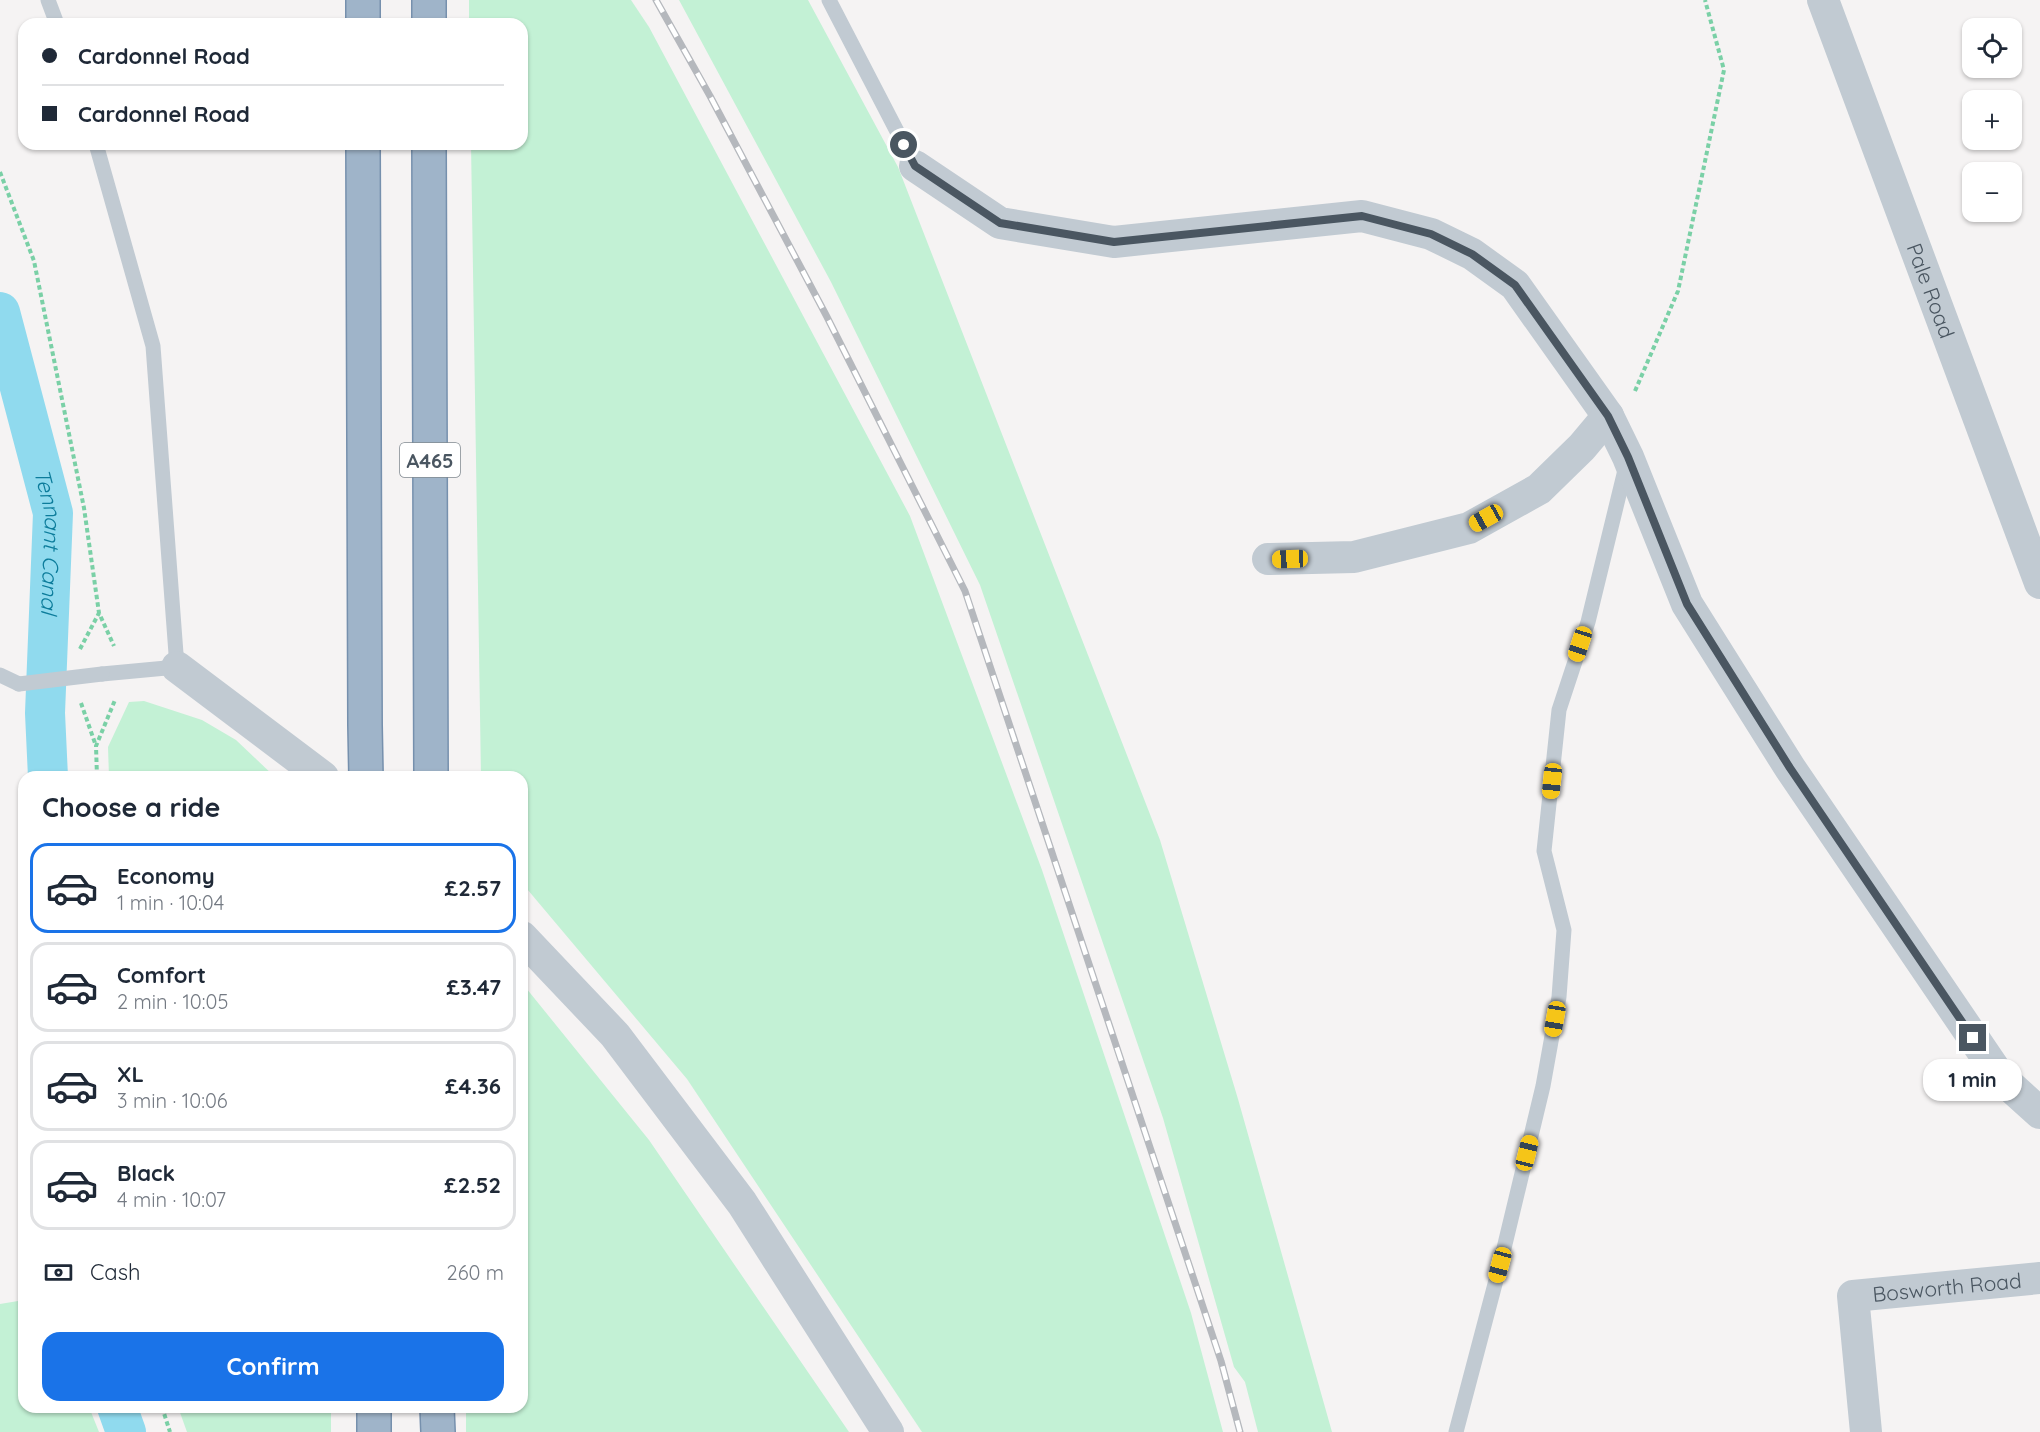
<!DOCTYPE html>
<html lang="en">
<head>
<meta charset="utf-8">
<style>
  :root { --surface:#fff; --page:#f2f2f3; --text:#1f2937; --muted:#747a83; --line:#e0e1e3; --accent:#1a73e8 }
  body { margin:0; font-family:Quicksand,sans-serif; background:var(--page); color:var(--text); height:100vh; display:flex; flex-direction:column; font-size:22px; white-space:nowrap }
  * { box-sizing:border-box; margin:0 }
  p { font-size:20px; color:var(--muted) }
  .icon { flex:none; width:33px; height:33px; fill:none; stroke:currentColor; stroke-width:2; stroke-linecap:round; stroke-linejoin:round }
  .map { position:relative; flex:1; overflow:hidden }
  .drawer { position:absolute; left:18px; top:771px; width:510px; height:642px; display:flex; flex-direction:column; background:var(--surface); border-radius:18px; box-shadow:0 2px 4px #0004 }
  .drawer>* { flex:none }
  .hud { position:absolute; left:18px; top:18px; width:510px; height:132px; border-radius:18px; box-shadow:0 2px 4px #0004; display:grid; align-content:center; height:132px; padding:0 24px; background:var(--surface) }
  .tools { position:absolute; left:1962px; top:18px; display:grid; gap:12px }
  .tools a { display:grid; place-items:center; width:60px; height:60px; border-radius:12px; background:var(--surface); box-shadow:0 2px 4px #0004; font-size:30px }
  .end { position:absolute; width:27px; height:27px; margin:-14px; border:8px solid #4a5661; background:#fff; box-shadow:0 0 0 3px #fff }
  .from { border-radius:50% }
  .bubble { position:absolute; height:42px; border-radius:18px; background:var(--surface); box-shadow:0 2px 4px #0004; font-size:20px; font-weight:700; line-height:42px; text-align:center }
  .car { position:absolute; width:18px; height:36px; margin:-18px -9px; border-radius:8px; box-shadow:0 0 4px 2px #0007; background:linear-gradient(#f5c518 24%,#345 0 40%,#f5c518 0 76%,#345 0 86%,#f5c518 0) }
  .hud b { display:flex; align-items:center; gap:21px; height:57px; font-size:22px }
  .hud b+b { border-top:2px solid var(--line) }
  .hud i { width:15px; height:15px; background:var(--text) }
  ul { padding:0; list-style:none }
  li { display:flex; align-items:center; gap:18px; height:90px; margin:0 12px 9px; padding:0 12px; border:3px solid var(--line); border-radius:18px }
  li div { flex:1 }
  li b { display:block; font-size:22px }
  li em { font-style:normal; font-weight:700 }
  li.active { border-color:var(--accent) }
  li>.icon { width:54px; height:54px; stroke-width:1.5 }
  h2 { padding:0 24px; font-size:27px; line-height:72px }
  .pay { display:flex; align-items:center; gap:15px; height:66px; padding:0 24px; font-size:22px }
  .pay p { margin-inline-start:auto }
  .button { display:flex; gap:12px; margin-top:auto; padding:12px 24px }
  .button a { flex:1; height:69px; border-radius:18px; background:var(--accent); color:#fff; font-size:24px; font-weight:700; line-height:69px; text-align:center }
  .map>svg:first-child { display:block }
</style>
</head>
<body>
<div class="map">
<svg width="2040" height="1432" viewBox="0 0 2040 1432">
  <rect width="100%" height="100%" fill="#f5f3f3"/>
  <g fill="#c3f1d5">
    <path d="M 469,0 L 631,0 L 649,27 L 910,516 L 1042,870 L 1191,1313 L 1223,1432 L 922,1432 L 687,1079 L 522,883 L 522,777 L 481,777 L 471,144 L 522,144 L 522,24 L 469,24 Z"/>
    <path d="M 679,0 L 808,0 L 898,167 L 1160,840 L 1238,1099 L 1332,1432 L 1258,1432 L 1245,1382 L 1234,1367 L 1163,1118 L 980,585 L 831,282 Z"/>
    <path d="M 144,701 L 202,720 L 236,740 L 275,777 L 109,777 L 108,747 L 129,702 Z"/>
    <path d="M 522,983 L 649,1140 L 849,1432 L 466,1432 L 466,1407 L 522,1407 Z"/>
    <path d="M 24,1300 L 24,1407 L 89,1407 L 99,1432 L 0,1432 L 0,1304 Z"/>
    <path d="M 178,1407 L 331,1407 L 331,1432 L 187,1432 Z"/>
  </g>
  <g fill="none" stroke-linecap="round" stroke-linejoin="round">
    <g stroke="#90daee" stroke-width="40">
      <path id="s1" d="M 0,312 L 53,513 L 45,713 L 48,777"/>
      <path d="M 117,1407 L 126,1432"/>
    </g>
    <g stroke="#7690ad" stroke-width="36">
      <g id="trunk">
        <path d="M 363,0 L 363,24"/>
        <path d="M 429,0 L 429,24"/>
        <path d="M 363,144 L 365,725 L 366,777"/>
        <path d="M 429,144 L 431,777"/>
        <path d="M 437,1407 L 438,1432"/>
        <path d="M 374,1432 L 374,1407"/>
      </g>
    </g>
    <g stroke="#7ad0a6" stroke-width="4" stroke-dasharray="4.5 3" stroke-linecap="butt">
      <path d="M 0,172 L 34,261 L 84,508 L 99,613 L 114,646"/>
      <path d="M 1635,391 L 1678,291 L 1724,70 L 1705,0"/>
      <path d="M 80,649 L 99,613"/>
      <path d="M 81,703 L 96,746"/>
      <path d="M 97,777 L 96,746 L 115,700"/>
      <path d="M 162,1407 L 170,1432"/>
    </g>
    <g stroke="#c1cad2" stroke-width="15">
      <path d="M 48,0 L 57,24"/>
      <path d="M 829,0 L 915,166"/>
      <path d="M 96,144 L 153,346 L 177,667 L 102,674"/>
      <path d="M 0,675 L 19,684"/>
      <path d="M 1456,1432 L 1500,1265 L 1543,1086 L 1559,997 L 1564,930 L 1544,851 L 1559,710 L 1588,622 L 1626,466"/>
    </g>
    <g stroke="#c1cad2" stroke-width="32">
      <path id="s2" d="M 1823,0 L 2040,583"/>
      <path d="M 915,166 L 1000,223 L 1114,242 L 1362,216 L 1431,234 L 1472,254 L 1515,285 L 1608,416 L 1628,457 L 1687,604 L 1790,768 L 2000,1077 L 2040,1113"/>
      <path d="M 1268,559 L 1354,557 L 1469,528 L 1539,489 L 1582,447 L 1608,416"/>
      <path d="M 177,667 L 323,777"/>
      <path d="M 522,937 L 615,1035 L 742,1203 L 888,1432"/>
      <path id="s3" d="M 1866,1432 L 1853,1296 L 2040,1278"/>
    </g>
    <use href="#trunk" stroke="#9fb4c9" stroke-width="33"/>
    <g stroke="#b5b8bd" stroke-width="7">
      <path id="rail" d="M 656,0 L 710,96 L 826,315 L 965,591 L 1221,1361 L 1240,1432"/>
    </g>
    <use href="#rail" stroke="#fff" stroke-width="4.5" stroke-dasharray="14" stroke-linecap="butt"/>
    <path stroke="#c1cad2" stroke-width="15" d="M 19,684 L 102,674"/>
  </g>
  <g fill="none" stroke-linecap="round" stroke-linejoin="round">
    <path stroke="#4a5661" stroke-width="8" d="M 904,145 L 915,166 L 1000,223 L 1114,242 L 1362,216 L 1431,234 L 1472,254 L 1515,285 L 1608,416 L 1628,457 L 1687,604 L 1790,768 L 1973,1038"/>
  </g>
  <g text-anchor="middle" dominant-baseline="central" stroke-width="4.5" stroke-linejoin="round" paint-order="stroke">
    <rect fill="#fff" stroke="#808990" stroke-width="1.5" x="400" y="443" width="60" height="34" rx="4.5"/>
    <g font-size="20" font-weight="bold" fill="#4a5661">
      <text x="430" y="460">A465</text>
    </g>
    <g font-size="21" fill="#4a5661" stroke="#fff">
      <text stroke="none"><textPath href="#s2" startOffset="310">Pale Road</textPath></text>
      <text stroke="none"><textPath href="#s3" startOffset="231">Bosworth Road</textPath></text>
    </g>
    <g font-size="22" font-style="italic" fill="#0c7c9b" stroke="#fff">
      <text stroke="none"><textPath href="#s1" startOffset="236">Tennant Canal</textPath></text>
    </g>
  </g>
</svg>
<div class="tools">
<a><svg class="icon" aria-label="locate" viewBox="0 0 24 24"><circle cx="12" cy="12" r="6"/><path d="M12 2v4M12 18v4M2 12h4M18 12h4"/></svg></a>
<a>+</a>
<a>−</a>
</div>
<i class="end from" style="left:904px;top:145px"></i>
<i class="end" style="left:1973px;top:1038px"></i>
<div class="bubble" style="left:1923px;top:1059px;width:99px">1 min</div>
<i class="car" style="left:1486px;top:518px;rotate:241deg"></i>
<i class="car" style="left:1290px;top:559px;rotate:268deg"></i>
<i class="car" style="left:1580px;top:644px;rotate:198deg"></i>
<i class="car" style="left:1552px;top:781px;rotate:186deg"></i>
<i class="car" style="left:1555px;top:1019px;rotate:190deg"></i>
<i class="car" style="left:1527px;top:1153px;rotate:14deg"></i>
<i class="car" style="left:1500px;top:1265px;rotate:195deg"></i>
<div class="hud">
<b><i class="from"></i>Cardonnel Road</b>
<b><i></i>Cardonnel Road</b>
</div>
<section class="drawer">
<h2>Choose a ride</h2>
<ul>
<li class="active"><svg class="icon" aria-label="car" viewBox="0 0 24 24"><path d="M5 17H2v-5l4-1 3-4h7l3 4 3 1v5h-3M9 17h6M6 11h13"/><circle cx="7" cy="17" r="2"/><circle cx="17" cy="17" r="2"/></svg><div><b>Economy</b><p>1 min · 10:04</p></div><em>£2.57</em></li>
<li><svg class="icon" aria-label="car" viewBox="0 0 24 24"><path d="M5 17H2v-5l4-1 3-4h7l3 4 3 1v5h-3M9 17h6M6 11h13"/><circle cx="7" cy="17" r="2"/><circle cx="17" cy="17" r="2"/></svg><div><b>Comfort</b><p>2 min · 10:05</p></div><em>£3.47</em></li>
<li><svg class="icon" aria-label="car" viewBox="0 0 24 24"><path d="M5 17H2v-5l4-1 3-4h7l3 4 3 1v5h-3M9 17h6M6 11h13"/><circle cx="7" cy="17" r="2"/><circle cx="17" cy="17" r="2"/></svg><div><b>XL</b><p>3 min · 10:06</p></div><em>£4.36</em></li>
<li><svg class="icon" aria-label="car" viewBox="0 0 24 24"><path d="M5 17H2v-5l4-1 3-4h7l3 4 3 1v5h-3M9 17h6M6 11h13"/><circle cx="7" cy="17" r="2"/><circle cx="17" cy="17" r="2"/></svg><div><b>Black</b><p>4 min · 10:07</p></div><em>£2.52</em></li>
</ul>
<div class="pay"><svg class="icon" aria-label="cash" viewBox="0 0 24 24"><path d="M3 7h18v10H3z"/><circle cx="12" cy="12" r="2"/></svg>Cash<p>260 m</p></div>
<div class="button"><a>Confirm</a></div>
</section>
</div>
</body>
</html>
